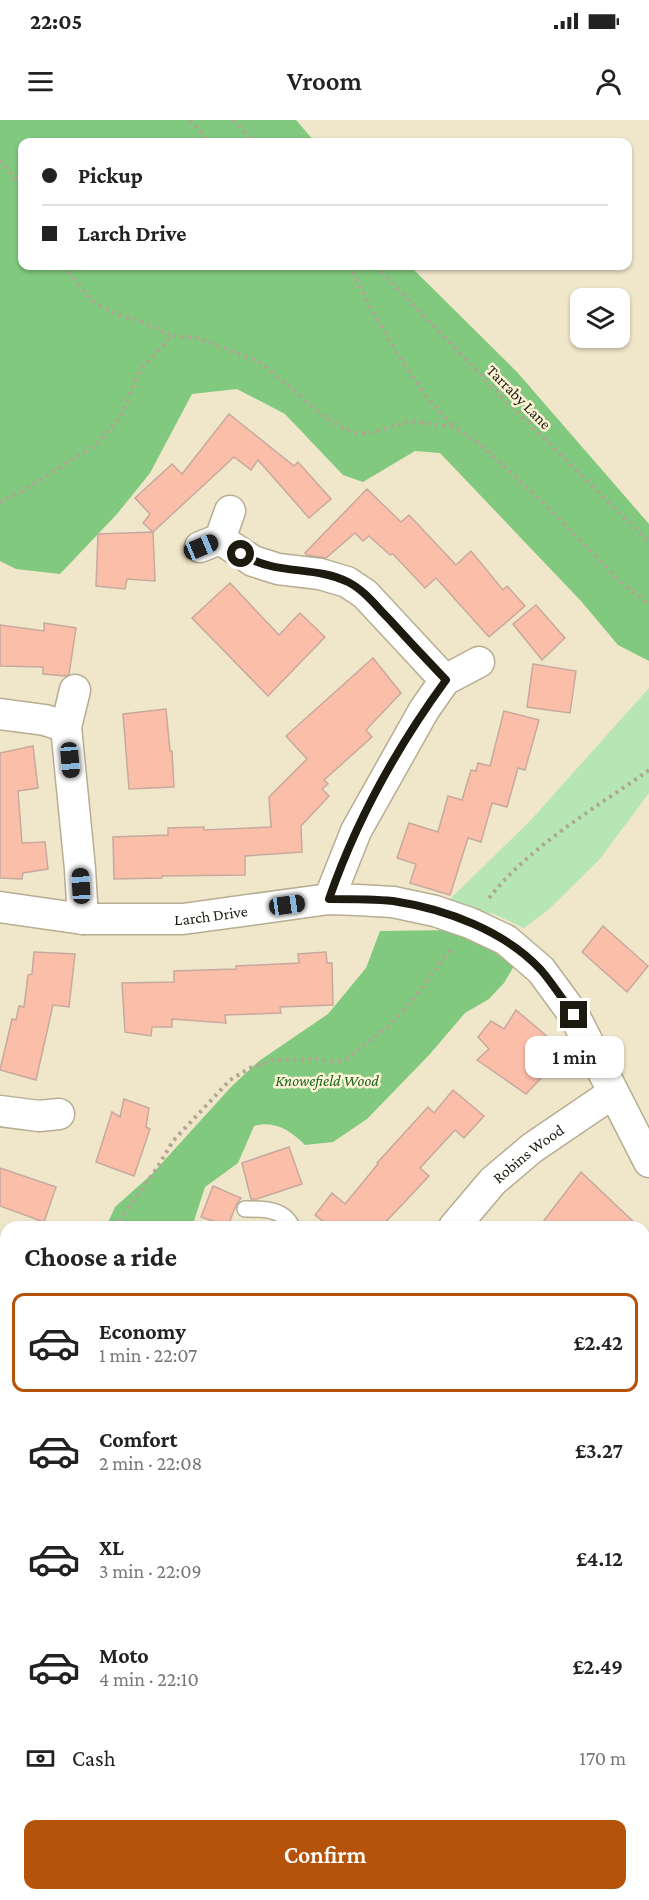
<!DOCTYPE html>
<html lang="en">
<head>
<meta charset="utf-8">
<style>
  :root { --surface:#fff; --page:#f2f2f2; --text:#222; --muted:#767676; --line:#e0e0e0; --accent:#b45309 }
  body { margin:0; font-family:"Crimson Pro",serif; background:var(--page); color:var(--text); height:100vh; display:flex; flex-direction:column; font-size:22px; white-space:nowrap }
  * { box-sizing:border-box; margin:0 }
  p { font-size:20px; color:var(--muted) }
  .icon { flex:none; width:33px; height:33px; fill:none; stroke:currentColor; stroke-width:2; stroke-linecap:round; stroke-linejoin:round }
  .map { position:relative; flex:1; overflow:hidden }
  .side { position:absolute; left:0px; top:1101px; width:650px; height:680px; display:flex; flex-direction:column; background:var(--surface); border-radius:18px 18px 0 0; box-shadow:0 2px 4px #0004 }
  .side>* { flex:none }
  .banner { position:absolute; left:18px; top:18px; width:614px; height:132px; border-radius:12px; box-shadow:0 2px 4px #0004; display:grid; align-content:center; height:132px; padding:0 24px; background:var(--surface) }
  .tools { position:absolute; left:570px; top:168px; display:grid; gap:12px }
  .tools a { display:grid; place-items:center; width:60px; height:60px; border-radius:12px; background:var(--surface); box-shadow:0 2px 4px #0004; font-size:30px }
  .end { position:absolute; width:27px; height:27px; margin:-14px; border:8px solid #1d1a10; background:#fff; box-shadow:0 0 0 3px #fff }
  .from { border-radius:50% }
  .bubble { position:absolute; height:42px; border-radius:12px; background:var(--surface); box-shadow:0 2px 4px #0004; font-size:20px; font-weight:600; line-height:42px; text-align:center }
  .car { position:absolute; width:18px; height:36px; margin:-18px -9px; border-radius:8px; box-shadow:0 0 4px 2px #0007; background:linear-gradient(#222 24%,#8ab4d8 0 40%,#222 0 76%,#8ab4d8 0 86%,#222 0) }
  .banner b { display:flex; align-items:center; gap:21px; height:57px; font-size:22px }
  .banner b+b { border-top:2px solid var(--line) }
  .banner i { width:15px; height:15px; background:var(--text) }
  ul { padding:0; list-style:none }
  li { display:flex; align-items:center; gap:18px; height:99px; margin:0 12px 9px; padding:0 12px; border:3px solid transparent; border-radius:12px }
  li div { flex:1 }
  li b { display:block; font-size:22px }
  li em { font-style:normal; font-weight:600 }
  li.on { border-color:var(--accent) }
  li>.icon { width:54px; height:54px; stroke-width:1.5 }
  h2 { padding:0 24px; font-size:27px; line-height:72px }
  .pay { display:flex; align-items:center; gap:15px; height:66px; padding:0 24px; font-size:22px }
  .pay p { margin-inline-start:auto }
  .action { display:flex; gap:12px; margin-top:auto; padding:12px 24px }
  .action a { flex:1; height:69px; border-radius:12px; background:var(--accent); color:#fff; font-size:24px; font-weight:600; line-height:69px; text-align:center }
  .status { display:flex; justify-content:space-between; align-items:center; height:42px; padding:0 30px; background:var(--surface); direction:ltr }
  .status svg { height:16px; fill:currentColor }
  header { display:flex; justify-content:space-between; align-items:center; height:78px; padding:0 24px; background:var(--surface); font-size:27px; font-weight:600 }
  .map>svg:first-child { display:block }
</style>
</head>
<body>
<div class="status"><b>22:05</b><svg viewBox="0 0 49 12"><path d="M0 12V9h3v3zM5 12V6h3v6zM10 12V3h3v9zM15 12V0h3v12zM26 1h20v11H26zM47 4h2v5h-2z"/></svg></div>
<header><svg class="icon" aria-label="menu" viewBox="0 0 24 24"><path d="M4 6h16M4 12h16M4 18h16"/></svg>Vroom<svg class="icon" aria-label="person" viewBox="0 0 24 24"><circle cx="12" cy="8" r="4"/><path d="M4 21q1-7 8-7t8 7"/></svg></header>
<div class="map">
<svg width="649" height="1780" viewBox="0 0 649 1780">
  <rect width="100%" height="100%" fill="#f0e6ca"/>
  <g fill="#b6e6b3">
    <path d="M 649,568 L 649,673 L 599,740 L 547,791 L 524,808 L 494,794 L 444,785 L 530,701 Z"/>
    <path d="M 6,1264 L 6,1620 L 0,1618 L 0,1287 Z"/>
    <path d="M 384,1775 L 411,1775 L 412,1780 L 384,1780 Z"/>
  </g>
  <g fill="#80c97e">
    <path d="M 0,0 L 296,0 L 315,22 L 22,22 L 22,146 L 410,146 L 517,252 L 649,404 L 649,541 L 618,525 L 581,481 L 440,333 L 415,331 L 363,362 L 343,355 L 285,294 L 237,269 L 192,274 L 150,353 L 117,394 L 60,454 L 16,449 L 0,441 Z"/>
    <path d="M 457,810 L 469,815 L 514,846 L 504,863 L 489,879 L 465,893 L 430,934 L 367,999 L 333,1022 L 305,1025 C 291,1011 275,1000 254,1006 L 238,1043 L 205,1067 L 192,1107 L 106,1107 L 115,1087 L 152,1054 L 231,967 L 259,941 L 328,894 L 366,848 L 380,811 Z"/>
    <path d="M 6,1265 L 6,1304 L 0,1302 L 0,1287 Z"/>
    <path d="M 644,1279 L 649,1284 L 649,1780 L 605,1780 L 605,1777 L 575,1775 L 644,1774 Z"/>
    <path d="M 0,1428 L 6,1429 L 6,1620 L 0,1618 Z"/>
    <path d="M 128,1774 L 331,1774 L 331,1775 L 330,1780 L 125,1780 Z"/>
  </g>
  <g fill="#fbbea9" stroke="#c7a99f" stroke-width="1.5">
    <path d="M 229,294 L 294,346 L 298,342 L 331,379 L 309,398 L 258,340 L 251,350 L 234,337 L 153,412 L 143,403 L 150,394 L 135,378 L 172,344 L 182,354 Z"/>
    <path d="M 367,369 L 401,402 L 409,395 L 456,445 L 471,431 L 503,470 L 507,466 L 525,486 L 489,517 L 436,458 L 425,468 L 393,434 L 390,435 L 369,416 L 363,421 L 355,413 L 326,438 L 307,435 L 305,433 Z"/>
    <path d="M 153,412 L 155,461 L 127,459 L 125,469 L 96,466 L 98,414 Z"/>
    <path d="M 230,463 L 279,515 L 300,493 L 325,517 L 268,576 L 192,498 Z"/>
    <path d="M 536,485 L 565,518 L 542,540 L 513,504 Z"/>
    <path d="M 44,503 L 76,508 L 69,554 L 66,556 L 43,554 L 43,547 L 0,546 L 0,505 L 44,511 Z"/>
    <path d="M 373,538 L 401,573 L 366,610 L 372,617 L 324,660 L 328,664 L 322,669 L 329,676 L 301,706 L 302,732 L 245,736 L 245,755 L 162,756 L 162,758 L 114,759 L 113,717 L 168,715 L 168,708 L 204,707 L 204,710 L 271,707 L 269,677 L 307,639 L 286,616 Z"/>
    <path d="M 533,544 L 576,551 L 570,593 L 527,587 Z"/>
    <path d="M 166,589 L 170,631 L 172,631 L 174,667 L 129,669 L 123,594 Z"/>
    <path d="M 504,591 L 539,600 L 525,650 L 518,648 L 507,687 L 492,683 L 481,722 L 468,718 L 450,775 L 410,763 L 416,744 L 397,738 L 409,703 L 438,712 L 448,676 L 462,680 L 471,650 L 476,651 L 478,643 L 490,646 Z"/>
    <path d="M 33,626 L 38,668 L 18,671 L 22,723 L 45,722 L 48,749 L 23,753 L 22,759 L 0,758 L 0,633 Z"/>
    <path d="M 603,806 L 648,846 L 627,872 L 582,832 Z"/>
    <path d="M 34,832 L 75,834 L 69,887 L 53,885 L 36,960 L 0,950 L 12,899 L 16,900 L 19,886 L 24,887 L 28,855 L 32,854 Z"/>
    <path d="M 326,832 L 327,843 L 332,843 L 333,885 L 280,887 L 281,893 L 225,895 L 226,903 L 172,899 L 172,907 L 152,907 L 151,916 L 125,912 L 122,863 L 174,862 L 174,851 L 236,849 L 236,846 L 299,843 L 298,834 Z"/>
    <path d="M 516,890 L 549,918 L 531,940 L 544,955 L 526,974 L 477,940 L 489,929 L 478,917 L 491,901 L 504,909 Z"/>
    <path d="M 453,970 L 484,996 L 464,1018 L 455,1010 L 420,1048 L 429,1056 L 381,1107 L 326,1107 L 328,1105 L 315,1095 L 332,1073 L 345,1084 L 378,1044 L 377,1043 L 428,987 L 434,993 Z"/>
    <path d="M 124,979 L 149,988 L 146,1007 L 150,1009 L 134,1056 L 96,1042 L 112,992 L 120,997 Z"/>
    <path d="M 289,1027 L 302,1064 L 257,1079 L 251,1079 L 242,1043 Z"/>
    <path d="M 0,1048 L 56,1067 L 44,1102 L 0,1086 Z"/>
    <path d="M 581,1052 L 639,1107 L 539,1107 Z"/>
    <path d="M 213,1066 L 241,1078 L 236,1085 L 228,1106 L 201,1097 Z"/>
  </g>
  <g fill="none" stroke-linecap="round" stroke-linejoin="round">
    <g stroke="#b6ad92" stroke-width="18">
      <path id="lane" d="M 245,1089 C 262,1089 284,1088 292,1107"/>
    </g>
    <g stroke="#b6ad92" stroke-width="33">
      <g id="street">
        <path d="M 220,419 L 253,441 L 278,449 L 320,454 L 347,462 L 365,474 L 445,560"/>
        <path d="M 200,427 L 220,419 L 230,391"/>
        <path d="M 75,570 L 66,607 L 80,749 L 83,799"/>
        <path d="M 0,594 L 45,600 L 66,607"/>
        <path d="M 329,779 L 356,711 L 424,590 L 445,560 L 479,542"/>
        <path id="s1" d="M 0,787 L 83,799 L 183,799 L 329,779 L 358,780 L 393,782 L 435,791 L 470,803 L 506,820 L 541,850 L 574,895 L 649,1042"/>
        <path d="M 0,991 L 39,996 L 59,994"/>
        <path id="s2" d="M 454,1107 L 493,1061 L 532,1028 L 613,973"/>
        <path d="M 645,1283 L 649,1279"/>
        <path d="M 36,1780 L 36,1774"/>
        <path d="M 560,1780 L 560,1774"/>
      </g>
    </g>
    <g stroke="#afa791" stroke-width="4" stroke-dasharray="3 4.5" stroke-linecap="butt">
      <path d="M 190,0 L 209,22"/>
      <path d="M 233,0 L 255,22"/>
      <path d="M 0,40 L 22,67"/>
      <path d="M 64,146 L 91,180 L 116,194 L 140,201 L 172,216"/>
      <path d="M 348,146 C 357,159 362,172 370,186 C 394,230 419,272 454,307"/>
      <path d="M 376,146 L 501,276 L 649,422"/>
      <path d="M 0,382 L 24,370 L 95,325 L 120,298 L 140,250 L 172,216 L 198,218 L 261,243 L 326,298 L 349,311 L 366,314 L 411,301 L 455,307 L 482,326 L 552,391 L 619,461 L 649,484"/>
      <path d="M 489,778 C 531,725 594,689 649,650"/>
      <path d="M 115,1107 L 157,1048 L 173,1021 L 230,960 L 250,948 L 275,940 L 317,939 L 335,942 L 346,939 L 388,907 L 411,882 L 452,828"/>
      <path d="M 644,1347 L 649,1351"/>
      <path d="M 644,1461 L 649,1453"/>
      <path d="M 0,1463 L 6,1468"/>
      <path d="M 0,1491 L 6,1482"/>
      <path d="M 0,1546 L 6,1550"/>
      <path d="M 644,1592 L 649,1600"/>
      <path d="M 644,1752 L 647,1670 L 649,1664"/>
      <path d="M 248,1774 L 249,1780"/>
      <path d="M 167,1780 L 172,1774"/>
      <path d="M 641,1780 L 641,1774"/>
    </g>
    <use href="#lane" stroke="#fff" stroke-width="15"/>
    <use href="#street" stroke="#fff" stroke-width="30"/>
  </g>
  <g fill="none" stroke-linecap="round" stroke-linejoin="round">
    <path stroke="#1d1a10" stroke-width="8" d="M 241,434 C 277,456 313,445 348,462 C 364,470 376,486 389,499 C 408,520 427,540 446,560 C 397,627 356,701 329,779 C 350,779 372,779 393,781 C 446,789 505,811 541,850 C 553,864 563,880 574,895"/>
  </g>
  <g text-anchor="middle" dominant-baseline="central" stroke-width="5" stroke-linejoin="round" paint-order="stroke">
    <g font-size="16" fill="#1d1a10" stroke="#fdf4d7">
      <text transform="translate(519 277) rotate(45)">Tarraby Lane</text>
      <text stroke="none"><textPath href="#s1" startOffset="212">Larch Drive</textPath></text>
      <text stroke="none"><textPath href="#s2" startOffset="105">Robins Wood</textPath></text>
    </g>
    <g font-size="16" font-style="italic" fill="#1c651e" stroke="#fdf4d7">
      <text x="327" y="960">Knowefield Wood</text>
    </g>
  </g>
</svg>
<div class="tools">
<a><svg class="icon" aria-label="layers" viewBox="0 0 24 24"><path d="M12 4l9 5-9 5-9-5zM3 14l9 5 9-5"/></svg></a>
</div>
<i class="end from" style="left:241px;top:434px"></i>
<i class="end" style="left:574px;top:895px"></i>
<div class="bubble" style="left:525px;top:916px;width:99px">1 min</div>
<i class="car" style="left:201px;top:427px;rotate:67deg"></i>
<i class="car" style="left:70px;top:640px;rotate:175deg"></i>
<i class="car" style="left:81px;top:766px;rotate:357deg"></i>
<i class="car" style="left:287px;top:785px;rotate:82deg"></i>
<div class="banner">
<b><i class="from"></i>Pickup</b>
<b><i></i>Larch Drive</b>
</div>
<section class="side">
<h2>Choose a ride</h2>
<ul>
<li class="on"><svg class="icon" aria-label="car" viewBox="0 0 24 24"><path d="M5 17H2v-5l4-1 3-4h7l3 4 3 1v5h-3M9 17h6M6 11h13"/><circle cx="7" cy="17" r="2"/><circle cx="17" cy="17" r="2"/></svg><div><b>Economy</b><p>1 min · 22:07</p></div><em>£2.42</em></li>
<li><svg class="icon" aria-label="car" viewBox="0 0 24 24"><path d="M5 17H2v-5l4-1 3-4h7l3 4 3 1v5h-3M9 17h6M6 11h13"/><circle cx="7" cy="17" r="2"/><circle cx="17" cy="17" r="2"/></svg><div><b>Comfort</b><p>2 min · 22:08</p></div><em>£3.27</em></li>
<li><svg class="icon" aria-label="car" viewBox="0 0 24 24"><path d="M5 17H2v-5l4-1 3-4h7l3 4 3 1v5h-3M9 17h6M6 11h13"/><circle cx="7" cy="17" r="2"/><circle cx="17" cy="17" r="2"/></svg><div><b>XL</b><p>3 min · 22:09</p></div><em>£4.12</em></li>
<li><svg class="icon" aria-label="car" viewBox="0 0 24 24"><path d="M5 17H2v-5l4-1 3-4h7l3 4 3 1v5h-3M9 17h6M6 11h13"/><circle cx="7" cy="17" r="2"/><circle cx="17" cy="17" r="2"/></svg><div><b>Moto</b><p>4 min · 22:10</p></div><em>£2.49</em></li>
</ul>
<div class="pay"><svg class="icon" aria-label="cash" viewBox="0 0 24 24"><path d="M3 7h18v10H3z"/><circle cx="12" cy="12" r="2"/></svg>Cash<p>170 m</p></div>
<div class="action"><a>Confirm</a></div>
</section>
</div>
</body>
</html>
